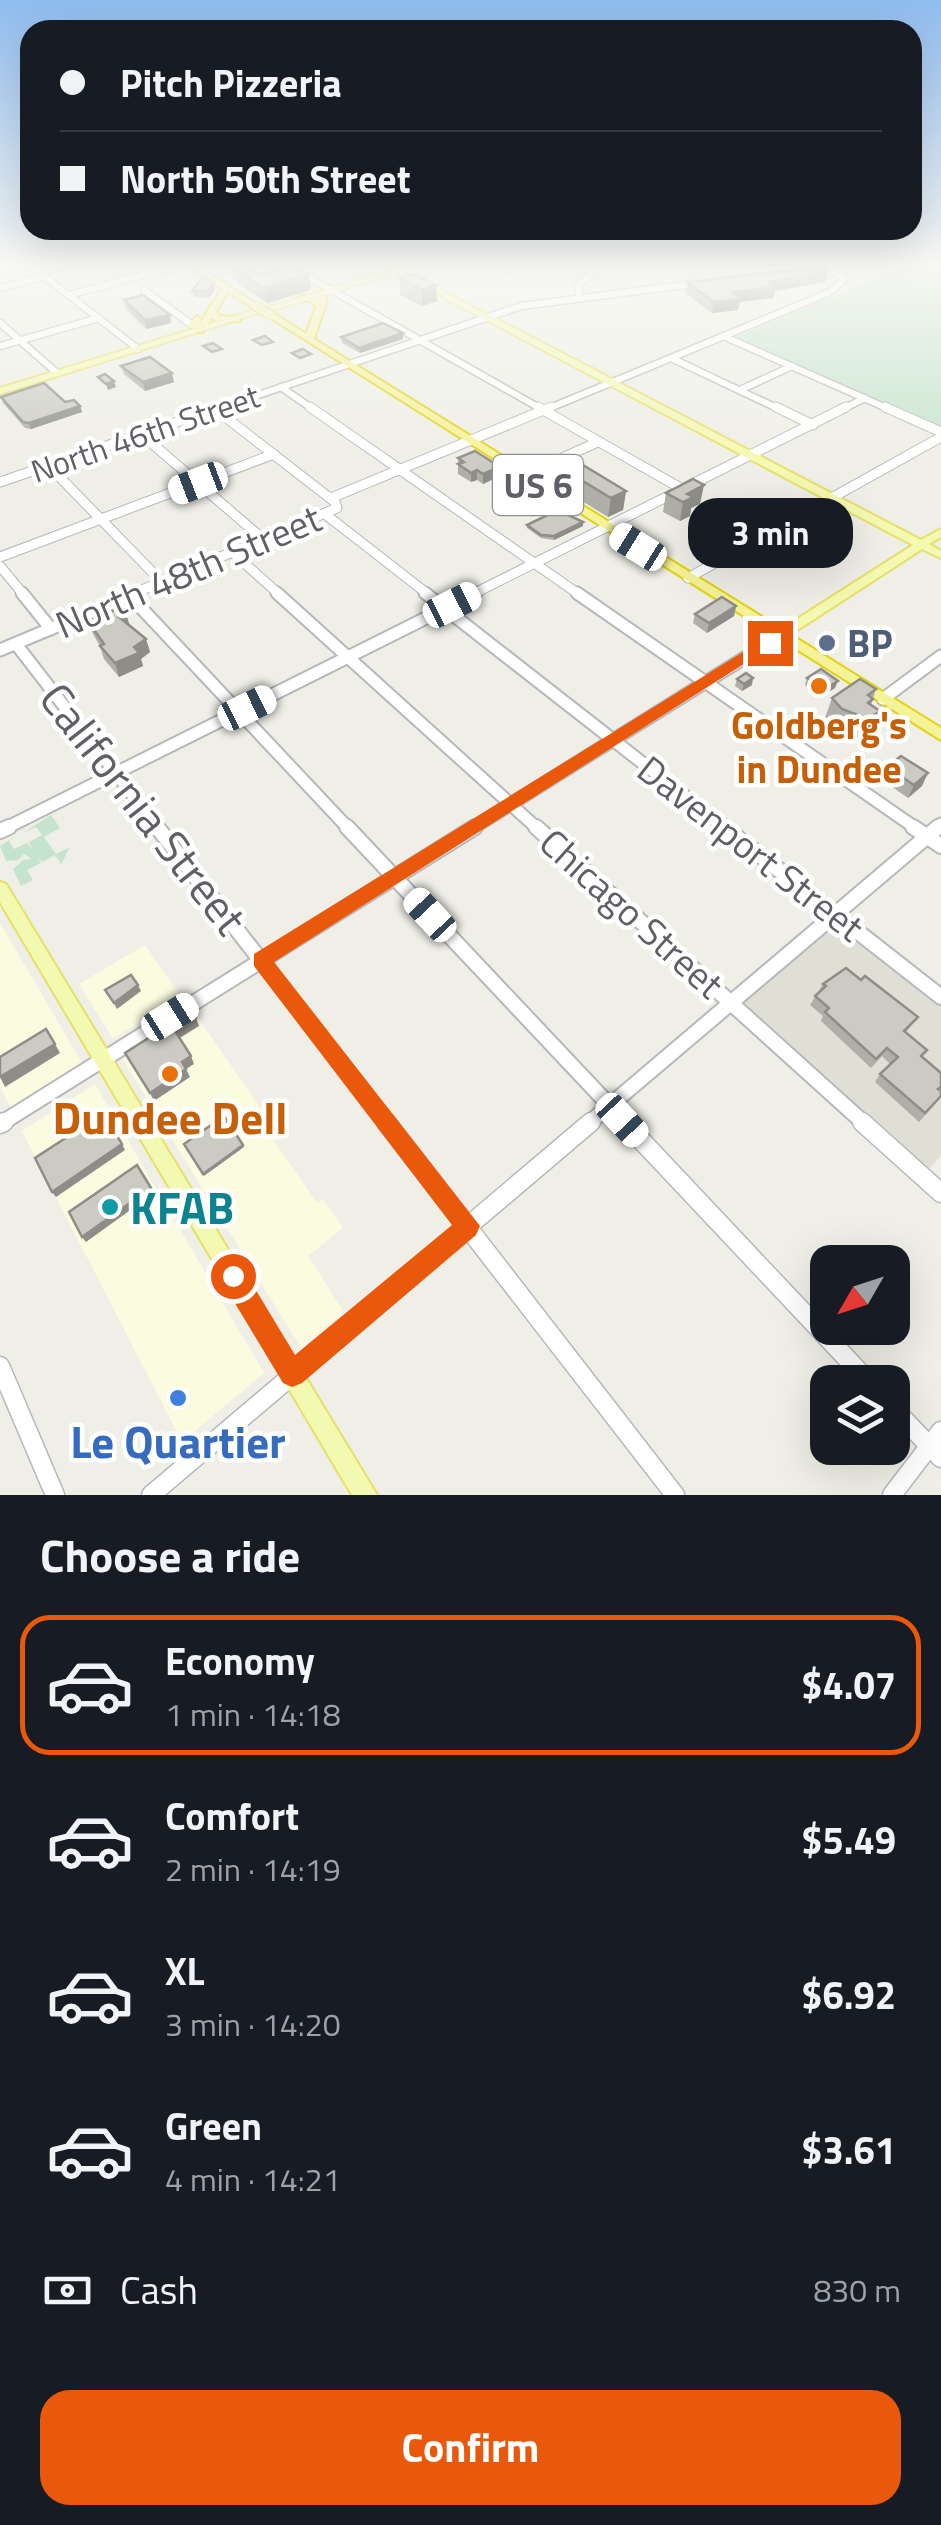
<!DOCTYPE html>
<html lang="en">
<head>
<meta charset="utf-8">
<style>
  :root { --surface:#171b24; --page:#242831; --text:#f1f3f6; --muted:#9ea1a6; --line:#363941; --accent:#ea580c }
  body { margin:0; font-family:"Titillium Web",sans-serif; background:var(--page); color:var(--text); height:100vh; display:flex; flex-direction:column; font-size:38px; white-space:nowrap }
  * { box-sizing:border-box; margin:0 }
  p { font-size:32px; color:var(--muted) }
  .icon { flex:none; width:55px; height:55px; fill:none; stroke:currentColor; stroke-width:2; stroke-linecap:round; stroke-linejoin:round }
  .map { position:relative; height:1495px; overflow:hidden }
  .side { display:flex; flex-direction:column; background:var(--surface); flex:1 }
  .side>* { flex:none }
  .top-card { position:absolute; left:20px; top:20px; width:902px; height:220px; border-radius:30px; box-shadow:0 10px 40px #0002; display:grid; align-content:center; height:220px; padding:0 40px; background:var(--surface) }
  .needle { width:65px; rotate:231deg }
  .controls { position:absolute; left:810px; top:1245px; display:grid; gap:20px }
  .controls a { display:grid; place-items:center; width:100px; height:100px; border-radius:20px; background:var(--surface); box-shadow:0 10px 40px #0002; font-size:50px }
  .end { position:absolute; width:45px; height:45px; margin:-22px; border:12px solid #ea580c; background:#fff; box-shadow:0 0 0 5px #fff }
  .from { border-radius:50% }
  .bubble { position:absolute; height:70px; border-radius:30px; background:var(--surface); box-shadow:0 10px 40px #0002; font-size:32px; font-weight:700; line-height:70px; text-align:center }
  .car { position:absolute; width:30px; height:60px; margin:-30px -15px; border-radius:12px; box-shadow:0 0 8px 2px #0007; background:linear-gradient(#fff 24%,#345 0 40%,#fff 0 76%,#345 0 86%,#fff 0) }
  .top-card b { display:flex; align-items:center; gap:35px; height:95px; font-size:38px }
  .top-card b+b { border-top:2px solid var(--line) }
  .top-card i { width:25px; height:25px; background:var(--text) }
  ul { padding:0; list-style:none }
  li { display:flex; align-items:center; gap:30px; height:140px; margin:0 20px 15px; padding:0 20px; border:5px solid transparent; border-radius:30px }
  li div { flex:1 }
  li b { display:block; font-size:38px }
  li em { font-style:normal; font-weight:700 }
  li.on { border-color:var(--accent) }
  li>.icon { width:90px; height:90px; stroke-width:1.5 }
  h2 { padding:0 40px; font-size:45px; line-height:120px }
  .pay { display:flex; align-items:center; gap:25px; height:110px; padding:0 40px; font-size:38px }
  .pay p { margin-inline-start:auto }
  .primary-button { display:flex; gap:20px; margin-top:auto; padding:20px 40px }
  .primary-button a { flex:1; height:115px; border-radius:30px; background:var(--accent); color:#fff; font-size:40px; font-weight:700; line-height:115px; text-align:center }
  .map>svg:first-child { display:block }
</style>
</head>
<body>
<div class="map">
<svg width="941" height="1495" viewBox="0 0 941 1495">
  <rect width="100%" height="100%" fill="#efefe7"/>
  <g fill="#fbfbdf">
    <path d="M 0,923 L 82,1063 L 11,1108 L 0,1086 Z"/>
    <path d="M 145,945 L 181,997 L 113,1039 L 79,984 Z"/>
    <path d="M 194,1012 L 280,1136 L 274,1141 L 317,1203 L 323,1199 L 343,1228 L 308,1256 L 344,1312 L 301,1348 L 122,1058 Z"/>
    <path d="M 95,1084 L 264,1373 L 182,1442 L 22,1131 Z"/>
  </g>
  <path fill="#dfdfd5" d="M 836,920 L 941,1003 L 941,1155 L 926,1172 L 739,1004 Z"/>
  <g fill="#c5e4cd">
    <path d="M 915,262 L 941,267 L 941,429 L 734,338 Z"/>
    <path d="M 51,815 L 60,828 L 44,837 L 56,854 L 70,847 L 61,864 L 55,855 L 42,862 L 37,856 L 41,863 L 27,870 L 33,880 L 21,886 L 13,869 L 23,860 L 32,859 L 24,854 L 18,860 L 6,861 L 0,846 L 21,833 L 9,841 L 14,849 L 27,843 L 33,850 L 29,842 L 42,835 L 36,827 L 23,833 Z"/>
  </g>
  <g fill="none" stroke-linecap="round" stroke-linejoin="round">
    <g stroke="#b7b7bc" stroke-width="9">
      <g id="minor-far4">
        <path d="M 26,262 L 138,349"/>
        <path d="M 282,262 L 543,410"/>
        <path d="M 40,272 L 82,262"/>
        <path d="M 813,273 L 839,271"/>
        <path d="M 205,274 L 247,262"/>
        <path d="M 0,288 L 45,276"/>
        <path d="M 145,291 L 192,325"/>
        <path d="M 69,295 L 188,263"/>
        <path d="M 579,297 L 578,286 L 603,262"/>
        <path d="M 0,323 L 57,373"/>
        <path d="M 723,336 L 891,410"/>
        <path d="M 0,346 L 99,318"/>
        <path d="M 671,358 L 781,410"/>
        <path d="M 281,387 L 314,410"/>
        <path d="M 740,390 L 792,366"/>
        <path d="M 214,410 L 521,306 L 700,283"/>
        <path d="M 545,410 L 828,293 L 844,280 L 826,262"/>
        <path d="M 841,410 L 865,398"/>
      </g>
    </g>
    <g stroke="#b7b7bc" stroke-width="11">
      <g id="minor-far3">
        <path d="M 310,407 L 580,595"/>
        <path d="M 538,407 L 684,490"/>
        <path d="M 776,407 L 813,425"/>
        <path d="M 885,407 L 941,432"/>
        <path d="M 141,434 L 264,540"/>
        <path d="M 564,457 L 598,442"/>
        <path d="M 48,465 L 162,582"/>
        <path d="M 0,482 L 221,407"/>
        <path d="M 331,498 L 551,407"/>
        <path d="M 325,514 L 429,595"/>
        <path d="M 233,553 L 280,595"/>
        <path d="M 0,557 L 274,454"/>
        <path d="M 0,566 L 24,595"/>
        <path d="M 688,578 L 941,437"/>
        <path d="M 130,595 L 337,508 L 335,502 L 215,409"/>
        <path d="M 471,595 L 846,407"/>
      </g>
    </g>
    <g stroke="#b7b7bc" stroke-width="15">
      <g id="minor-far2">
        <path d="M 22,593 L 51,629"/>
        <path d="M 277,593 L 538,829"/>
        <path d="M 425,593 L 727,829"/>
        <path d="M 577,593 L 917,829"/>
        <path d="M 130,596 L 349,829"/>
        <path d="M 16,644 L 159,829"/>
        <path d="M 0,650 L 136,593"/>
        <path d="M 883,699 L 941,656"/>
        <path d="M 4,829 L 476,593"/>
        <path d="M 471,829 L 781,635"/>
        <path d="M 935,829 L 941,824"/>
      </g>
    </g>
    <g stroke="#b7b7bc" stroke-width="18">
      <g id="minor-far1">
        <path d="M 157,827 L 388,1124"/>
        <path d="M 347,827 L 627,1124"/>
        <path d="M 536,827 L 865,1124"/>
        <path d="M 724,827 L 941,997"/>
        <path d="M 913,827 L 941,846"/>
        <path d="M 0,831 L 9,827"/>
        <path d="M 0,1124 L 475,827"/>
        <path d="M 588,1124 L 938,827"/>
      </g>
    </g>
    <g stroke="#b7b7bc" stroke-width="21">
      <g id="minor">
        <path d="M 386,1122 L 675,1495"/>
        <path d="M 624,1122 L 869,1382"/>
        <path d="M 862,1122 L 941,1193"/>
        <path d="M 0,1124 L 4,1122"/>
        <path d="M 0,1366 L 55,1495"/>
        <path d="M 892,1407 L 941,1458"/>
        <path d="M 151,1495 L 591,1122"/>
        <path d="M 892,1495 L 941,1431"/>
      </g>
    </g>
    <g stroke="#e7e068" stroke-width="4">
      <g id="major">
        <path d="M 378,262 L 386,262 L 398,268 L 420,262 L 430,262 L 404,271 L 921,540 L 941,529 L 941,537 L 929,544 L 941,551 L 941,558 L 922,549 L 785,638 L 777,638 L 775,635 L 777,632 L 913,545 L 397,273 L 273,310 L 266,308 L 391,270 Z"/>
        <path d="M 635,262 L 789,262 L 785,264 L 740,267 L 639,264 Z"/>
        <path d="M 925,262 L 941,263 L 941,267 L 926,264 Z"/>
        <path d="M 252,311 L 259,313 L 0,394 L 0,388 Z"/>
        <path d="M 0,882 L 6,884 L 377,1495 L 352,1495 L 0,902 Z"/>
      </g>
    </g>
    <g stroke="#e4d212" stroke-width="4">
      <g id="highway">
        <path d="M 182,262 L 191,262 L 260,306 L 253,308 L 228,292 L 216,312 L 220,316 L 240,317 L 240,321 L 218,322 L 212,318 L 203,332 L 197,332 L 188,325 L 197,316 L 201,319 L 199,325 L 222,288 Z"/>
        <path d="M 317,291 L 323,291 L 326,300 L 325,306 L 314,339 L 941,728 L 941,740 L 266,315 L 273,313 L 306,334 L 316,306 L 312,302 L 297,299 L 301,296 L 317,298 Z"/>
      </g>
    </g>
    <use href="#minor-far4" stroke="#fff" stroke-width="6"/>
    <use href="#minor-far3" stroke="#fff" stroke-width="9"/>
    <use href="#minor-far2" stroke="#fff" stroke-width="11"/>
    <use href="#minor-far1" stroke="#fff" stroke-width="14"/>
    <use href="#minor" stroke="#fff" stroke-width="18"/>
    <use href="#major" fill="#f4f9b2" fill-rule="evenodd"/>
    <use href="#highway" fill="#f5f398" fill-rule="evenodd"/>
    <g stroke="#e4d212" stroke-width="11" stroke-linecap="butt">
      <path id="highway-bridge" d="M 256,306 L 270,315"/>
    </g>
    <use href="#highway-bridge" stroke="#f5f398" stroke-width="9"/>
  </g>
  <g fill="#afaea8">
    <path d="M 257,262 L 286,262 L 309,275 L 311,290 L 267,303 L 237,283 L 234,268 L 261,275 L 272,272 L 258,264 Z"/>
    <path d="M 414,274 L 437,301 L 422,306 L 400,295 L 400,278 Z"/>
    <path d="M 825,282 L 775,291 L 773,298 L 740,302 L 738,310 L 712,313 L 686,294 L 687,283 Z"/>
    <path d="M 214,283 L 215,290 L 209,298 L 194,297 L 192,291 Z"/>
    <path d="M 124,300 L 170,315 L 171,323 L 146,329 L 126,309 Z"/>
    <path d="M 403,333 L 403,339 L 360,353 L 342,343 L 341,337 Z"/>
    <path d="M 121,366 L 174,382 L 145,391 L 124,374 Z"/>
    <path d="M 1,397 L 65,402 L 80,406 L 82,412 L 31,429 L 25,428 L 3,403 Z"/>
    <path d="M 458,458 L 500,467 L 500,476 L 483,484 L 477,480 L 471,482 L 458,474 Z"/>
    <path d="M 558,466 L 626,491 L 623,510 L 608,517 L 556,485 Z"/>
    <path d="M 666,493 L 700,504 L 691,508 L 690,516 L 680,521 L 663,512 Z"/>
    <path d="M 527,525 L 583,526 L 554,540 L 541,538 L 527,528 Z"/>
    <path d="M 736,606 L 734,616 L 707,633 L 693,623 L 695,614 Z"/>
    <path d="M 126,614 L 130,626 L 146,639 L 150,652 L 141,659 L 143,666 L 119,677 L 104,659 L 100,646 L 93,634 L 88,621 Z"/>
    <path d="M 807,678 L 835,688 L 822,696 L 805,685 Z"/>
    <path d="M 737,679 L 752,685 L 742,691 L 735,686 Z"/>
    <path d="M 876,689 L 871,705 L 880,711 L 872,730 L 860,739 L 834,729 L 825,718 L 832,698 Z"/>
    <path d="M 887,767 L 922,786 L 908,798 L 882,780 Z"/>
    <path d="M 861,980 L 918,1017 L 906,1032 L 927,1050 L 922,1057 L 939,1090 L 937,1102 L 919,1122 L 875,1082 L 880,1074 L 890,1064 L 882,1056 L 871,1068 L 821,1021 L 823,1016 L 810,1005 L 823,984 Z"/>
  </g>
  <g fill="#8e8d88">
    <path d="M 207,262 L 223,262 L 208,266 Z"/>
    <path d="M 828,271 L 825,282 L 775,291 L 773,298 L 740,302 L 738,310 L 712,313 L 714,302 L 733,292 L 769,282 Z"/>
    <path d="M 309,275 L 311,290 L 267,303 L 264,288 Z"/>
    <path d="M 214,283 L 215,290 L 209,298 L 208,291 Z"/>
    <path d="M 436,285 L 437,301 L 422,306 L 422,290 Z"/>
    <path d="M 170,315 L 171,323 L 146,329 L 145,320 Z"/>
    <path d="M 403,333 L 403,339 L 360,353 L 359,348 Z"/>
    <path d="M 172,373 L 174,382 L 145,391 L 143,382 Z"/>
    <path d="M 114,381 L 116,387 L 108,390 L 106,384 Z"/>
    <path d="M 80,406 L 82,412 L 31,429 L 29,423 Z"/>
    <path d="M 500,467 L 500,476 L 483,484 L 483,474 Z"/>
    <path d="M 477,470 L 477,480 L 471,482 L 471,473 Z"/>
    <path d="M 704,485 L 700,504 L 691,508 L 690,516 L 680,521 L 683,502 L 687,494 Z"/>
    <path d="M 626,491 L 623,510 L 608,517 L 611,498 Z"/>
    <path d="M 583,522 L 583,526 L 554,540 L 554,536 Z"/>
    <path d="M 736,606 L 734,616 L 707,633 L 709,623 Z"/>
    <path d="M 126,614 L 130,627 L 119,617 Z"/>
    <path d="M 146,639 L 150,652 L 141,659 L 143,666 L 119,677 L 115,663 Z"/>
    <path d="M 753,678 L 752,685 L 742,691 L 744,684 Z"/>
    <path d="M 838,681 L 835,688 L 822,696 L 825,689 Z"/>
    <path d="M 880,711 L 872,730 L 860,739 L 868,719 Z"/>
    <path d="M 928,773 L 922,786 L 908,798 L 914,785 Z"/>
    <path d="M 138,985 L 141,991 L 117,1009 L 114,1003 Z"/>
    <path d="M 196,1018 L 199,1026 L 178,1039 L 175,1031 Z"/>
    <path d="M 55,1044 L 60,1053 L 5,1087 L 0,1077 Z"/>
    <path d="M 191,1056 L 194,1064 L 186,1069 L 190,1077 L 154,1101 L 150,1093 L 182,1062 Z"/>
    <path d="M 122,1144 L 125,1150 L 56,1197 L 52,1192 Z"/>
    <path d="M 243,1145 L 244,1147 L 204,1176 L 203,1174 Z"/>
    <path d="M 151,1188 L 154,1193 L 86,1242 L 82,1237 Z"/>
  </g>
  <g fill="#cbcac3" stroke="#8e8d88" stroke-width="2.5">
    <path d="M 271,262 L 286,262 L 292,266 L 283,268 Z"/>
    <path d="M 245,265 L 261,275 L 293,265 L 309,275 L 264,288 L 234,268 Z"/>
    <path d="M 824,268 L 828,271 L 769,282 L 776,287 L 733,292 L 741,299 L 714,302 L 687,283 L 760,273 Z"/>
    <path d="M 414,274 L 436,285 L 422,290 L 400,278 Z"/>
    <path d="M 203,277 L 214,283 L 208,291 L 192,291 Z"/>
    <path d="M 143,295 L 170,315 L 145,320 L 124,300 Z"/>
    <path d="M 383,323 L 403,333 L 359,348 L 341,337 Z"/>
    <path d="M 265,336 L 273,342 L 262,345 L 253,340 Z"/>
    <path d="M 213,343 L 222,349 L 212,352 L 203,346 Z"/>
    <path d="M 303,349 L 311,354 L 300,358 L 292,353 Z"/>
    <path d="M 150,357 L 172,373 L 143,382 L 121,366 Z"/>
    <path d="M 105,374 L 114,381 L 106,384 L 98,377 Z"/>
    <path d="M 44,383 L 65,402 L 74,400 L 80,406 L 29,423 L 23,422 L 1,397 Z"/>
    <path d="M 475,451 L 500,467 L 483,474 L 477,470 L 471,473 L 458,464 L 464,462 L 458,458 Z"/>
    <path d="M 573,459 L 626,491 L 611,498 L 558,466 Z"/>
    <path d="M 693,479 L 704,485 L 687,494 L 693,497 L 683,502 L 666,493 Z"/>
    <path d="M 558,510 L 583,522 L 554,536 L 541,535 L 527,525 Z"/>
    <path d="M 722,597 L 736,606 L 709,623 L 695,614 Z"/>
    <path d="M 120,608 L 126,614 L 119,617 L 146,639 L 134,647 L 139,653 L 115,663 L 100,646 L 104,644 L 88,621 Z"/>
    <path d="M 821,669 L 838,681 L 825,689 L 807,678 Z"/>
    <path d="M 746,673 L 753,678 L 744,684 L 737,679 Z"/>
    <path d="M 860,679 L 876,689 L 868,695 L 873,699 L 868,703 L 880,711 L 868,719 L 842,709 L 832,698 Z"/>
    <path d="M 901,756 L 928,773 L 914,785 L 887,767 Z"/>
    <path d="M 846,968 L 861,980 L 865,976 L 918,1017 L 904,1031 L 927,1050 L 921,1056 L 941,1073 L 941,1087 L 938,1089 L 941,1091 L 941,1096 L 925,1113 L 880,1074 L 898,1057 L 887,1048 L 876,1059 L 825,1012 L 829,1008 L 815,996 L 826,986 L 823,984 Z"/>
    <path d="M 131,975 L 138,985 L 114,1003 L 105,990 Z"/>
    <path d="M 191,1011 L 196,1018 L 175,1031 L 191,1056 L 182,1062 L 186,1069 L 150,1093 L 125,1053 Z"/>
    <path d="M 46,1029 L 55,1044 L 0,1077 L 0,1057 Z"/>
    <path d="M 104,1113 L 122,1144 L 52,1192 L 35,1158 Z"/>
    <path d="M 224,1116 L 243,1145 L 203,1174 L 184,1144 Z"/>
    <path d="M 137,1165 L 151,1188 L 82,1237 L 69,1212 Z"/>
  </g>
  <linearGradient id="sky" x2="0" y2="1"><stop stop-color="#90bcef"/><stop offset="0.56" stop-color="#f8f8f4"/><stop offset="1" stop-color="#f8f8f4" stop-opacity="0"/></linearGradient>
  <rect width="941" height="471" fill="url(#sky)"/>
  <path fill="#ea580c" d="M 764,639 L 777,643 L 274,962 L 480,1226 L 476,1235 L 302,1383 L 292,1387 L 283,1383 L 224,1285 L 221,1276 L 224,1267 L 233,1264 L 242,1267 L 295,1355 L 452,1225 L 254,966 L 254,954 Z"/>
  <circle fill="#5c6f8a" stroke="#fff" stroke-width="4" cx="827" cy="643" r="10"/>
  <g fill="#e8710a" stroke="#fff" stroke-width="4">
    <circle cx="819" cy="686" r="10"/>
    <circle cx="170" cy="1074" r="10"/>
  </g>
  <circle fill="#0f9aa8" stroke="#fff" stroke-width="4" cx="110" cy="1207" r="10"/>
  <circle fill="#3f7fe0" stroke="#fff" stroke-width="4" cx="178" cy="1398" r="10"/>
  <g text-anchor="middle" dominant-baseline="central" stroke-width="9" stroke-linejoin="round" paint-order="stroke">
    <g font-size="32" fill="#5e6066" stroke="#fff">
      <text transform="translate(145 433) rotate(-19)">North 46th Street</text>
    </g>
    <rect fill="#fff" stroke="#8e9094" stroke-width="2.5" x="493" y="455" width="90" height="60" rx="8"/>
    <g font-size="35" font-weight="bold" fill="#5e6066">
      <text x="538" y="485">US 6</text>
    </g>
    <g font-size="38" fill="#5e6066" stroke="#fff">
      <text transform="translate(188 571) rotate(-23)">North 48th Street</text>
      <text transform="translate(751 848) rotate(38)">Davenport Street</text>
      <text transform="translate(632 913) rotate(42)">Chicago Street</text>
    </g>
    <g font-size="38" font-weight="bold" fill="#4e5e75" stroke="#fff" text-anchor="start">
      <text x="847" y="643">BP</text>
    </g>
    <g font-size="38" font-weight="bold" fill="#c56008" stroke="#fff">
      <text x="819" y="725">Goldberg's<tspan x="819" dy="44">in Dundee</tspan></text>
    </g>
    <g font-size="45" fill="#5e6066" stroke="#fff">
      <text transform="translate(144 808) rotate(52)">California Street</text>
    </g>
    <g font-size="45" font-weight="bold" fill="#c56008" stroke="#fff">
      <text x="170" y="1117">Dundee Dell</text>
    </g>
    <g font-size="45" font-weight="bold" fill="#0d838f" stroke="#fff" text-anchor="start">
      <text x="130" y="1207">KFAB</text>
    </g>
    <g font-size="45" font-weight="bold" fill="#366cbe" stroke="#fff">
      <text x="178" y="1441">Le Quartier</text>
    </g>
  </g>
</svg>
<div class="controls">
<a><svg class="needle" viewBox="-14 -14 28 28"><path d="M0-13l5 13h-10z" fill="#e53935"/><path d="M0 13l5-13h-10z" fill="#9ea1a6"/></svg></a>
<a><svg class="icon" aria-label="layers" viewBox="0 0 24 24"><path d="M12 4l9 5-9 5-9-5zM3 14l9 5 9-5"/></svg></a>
</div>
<i class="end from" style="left:233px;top:1276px"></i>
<i class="end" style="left:770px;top:643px"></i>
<div class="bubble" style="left:688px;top:498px;width:165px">3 min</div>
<i class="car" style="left:198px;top:483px;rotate:249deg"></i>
<i class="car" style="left:638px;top:547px;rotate:302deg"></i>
<i class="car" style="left:452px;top:605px;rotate:63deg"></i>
<i class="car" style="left:247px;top:708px;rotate:64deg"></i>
<i class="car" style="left:430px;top:915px;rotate:317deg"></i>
<i class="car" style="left:170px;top:1017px;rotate:58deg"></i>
<i class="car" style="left:622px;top:1120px;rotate:137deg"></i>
<div class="top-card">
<b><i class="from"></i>Pitch Pizzeria</b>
<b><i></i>North 50th Street</b>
</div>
</div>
<section class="side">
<h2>Choose a ride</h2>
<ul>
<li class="on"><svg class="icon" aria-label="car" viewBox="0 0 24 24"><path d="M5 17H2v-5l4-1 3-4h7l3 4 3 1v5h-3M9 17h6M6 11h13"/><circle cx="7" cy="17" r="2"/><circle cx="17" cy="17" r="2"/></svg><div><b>Economy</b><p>1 min · 14:18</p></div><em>$4.07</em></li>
<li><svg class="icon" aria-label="car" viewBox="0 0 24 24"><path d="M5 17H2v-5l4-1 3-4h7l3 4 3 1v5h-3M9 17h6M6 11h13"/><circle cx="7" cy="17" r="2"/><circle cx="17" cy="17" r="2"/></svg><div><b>Comfort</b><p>2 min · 14:19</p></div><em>$5.49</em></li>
<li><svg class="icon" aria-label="car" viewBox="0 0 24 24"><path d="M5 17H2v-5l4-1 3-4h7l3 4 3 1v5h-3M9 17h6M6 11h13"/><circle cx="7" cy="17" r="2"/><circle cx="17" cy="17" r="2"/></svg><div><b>XL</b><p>3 min · 14:20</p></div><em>$6.92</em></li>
<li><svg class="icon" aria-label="car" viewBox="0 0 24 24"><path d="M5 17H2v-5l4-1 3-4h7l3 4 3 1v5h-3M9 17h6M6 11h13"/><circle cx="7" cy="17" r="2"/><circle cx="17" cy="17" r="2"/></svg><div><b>Green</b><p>4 min · 14:21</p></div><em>$3.61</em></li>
</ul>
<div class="pay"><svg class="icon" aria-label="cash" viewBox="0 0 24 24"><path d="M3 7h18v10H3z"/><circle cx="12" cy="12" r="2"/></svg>Cash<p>830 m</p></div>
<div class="primary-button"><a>Confirm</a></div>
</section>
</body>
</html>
